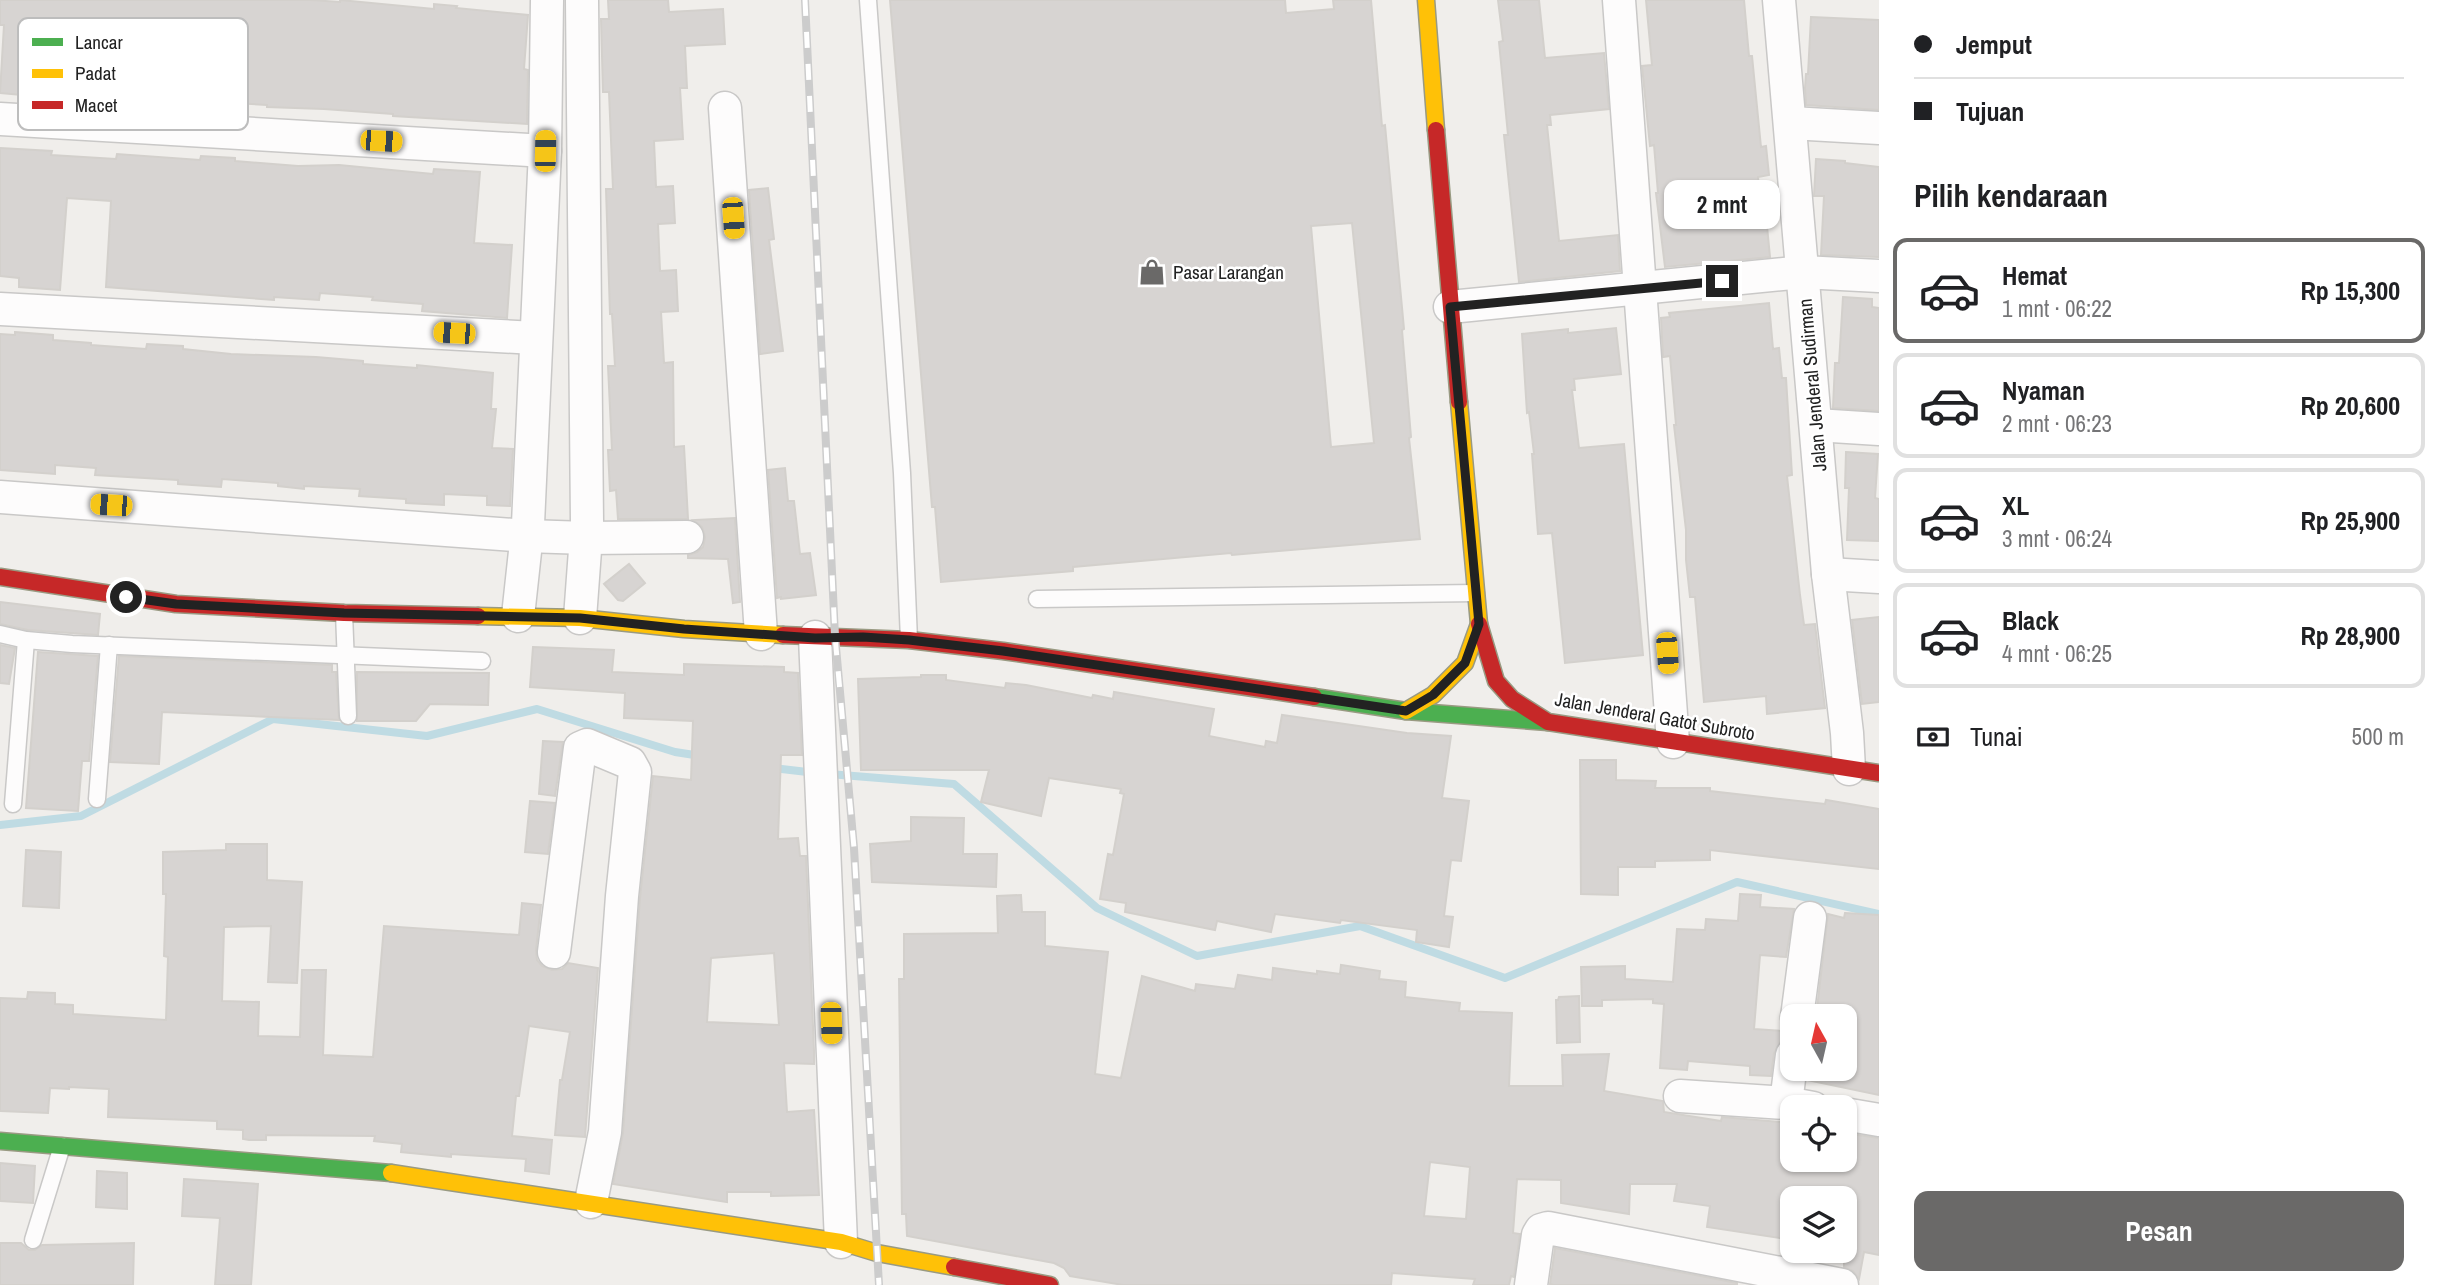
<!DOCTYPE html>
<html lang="id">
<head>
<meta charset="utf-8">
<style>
  :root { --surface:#fff; --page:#f2f2f2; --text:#202124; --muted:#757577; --line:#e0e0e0; --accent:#6a6968 }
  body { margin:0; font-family:"Archivo Narrow",sans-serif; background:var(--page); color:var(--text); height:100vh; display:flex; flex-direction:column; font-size:26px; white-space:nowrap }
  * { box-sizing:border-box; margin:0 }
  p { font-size:23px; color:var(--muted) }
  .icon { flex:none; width:38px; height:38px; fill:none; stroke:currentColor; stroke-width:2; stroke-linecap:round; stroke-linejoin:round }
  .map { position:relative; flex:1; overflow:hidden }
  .panel { display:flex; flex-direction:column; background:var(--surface); width:560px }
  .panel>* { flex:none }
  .banner { display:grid; align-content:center; height:154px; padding:0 35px; background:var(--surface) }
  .needle { width:46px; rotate:352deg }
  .buttons { position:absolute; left:1780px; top:1004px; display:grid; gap:14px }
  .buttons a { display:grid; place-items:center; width:77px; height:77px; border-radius:14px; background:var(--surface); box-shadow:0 2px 5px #0004; font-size:35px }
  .end { position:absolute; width:32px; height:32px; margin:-16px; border:9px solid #222; background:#fff; box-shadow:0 0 0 4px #fff }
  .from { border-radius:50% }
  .bubble { position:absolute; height:49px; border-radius:14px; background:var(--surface); box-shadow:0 2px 5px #0004; font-size:23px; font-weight:700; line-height:49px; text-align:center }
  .car { position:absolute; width:21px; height:42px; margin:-21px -10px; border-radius:9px; box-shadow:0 0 5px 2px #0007; background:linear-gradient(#f5c518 24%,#345 0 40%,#f5c518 0 76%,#345 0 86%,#f5c518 0) }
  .banner b { display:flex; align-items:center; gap:24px; height:66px; font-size:26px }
  .banner b+b { border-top:2px solid var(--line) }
  .banner i { width:18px; height:18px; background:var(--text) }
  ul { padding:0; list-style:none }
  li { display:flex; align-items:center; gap:21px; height:105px; margin:0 14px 10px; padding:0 21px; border:4px solid var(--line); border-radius:14px }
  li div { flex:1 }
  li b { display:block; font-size:26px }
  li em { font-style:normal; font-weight:700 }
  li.active { border-color:var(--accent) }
  li>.icon { width:63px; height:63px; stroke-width:1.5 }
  h2 { padding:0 35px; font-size:32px; line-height:84px }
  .pay { display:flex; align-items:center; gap:18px; height:77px; padding:0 35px; font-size:26px }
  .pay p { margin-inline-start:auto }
  .cta { display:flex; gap:14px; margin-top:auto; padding:14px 35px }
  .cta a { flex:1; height:80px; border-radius:14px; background:var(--accent); color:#fff; font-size:28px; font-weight:700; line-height:80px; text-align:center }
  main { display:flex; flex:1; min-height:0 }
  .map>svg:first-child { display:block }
</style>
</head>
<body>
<main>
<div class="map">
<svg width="1879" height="1285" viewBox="0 0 1879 1285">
  <rect width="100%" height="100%" fill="#f0eeeb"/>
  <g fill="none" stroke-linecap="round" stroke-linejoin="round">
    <g stroke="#bfdbe3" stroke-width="8">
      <path d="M 773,768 L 816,773"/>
      <path d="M 829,774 L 954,784 L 1097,908 L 1197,956 L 1360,926 L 1505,978 L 1737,882 L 1879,914"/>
      <path d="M 0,825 L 81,816 L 273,719 L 427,736 L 537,709 L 675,752 L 701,756"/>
    </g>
  </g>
  <g fill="#d7d4d2" stroke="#d3d0cc" stroke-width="2" fill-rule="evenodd">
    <path d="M 0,0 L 311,0 L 340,2 L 340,0 L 434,9 L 434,4 L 457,6 L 456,8 L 528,15 L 524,69 L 528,70 L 527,124 L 393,116 L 393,114 L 324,109 L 267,107 L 267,105 L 235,103 L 236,100 L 193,97 L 193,104 L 167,102 L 168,100 L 106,96 L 106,93 L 65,90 L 65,99 L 0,93 L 4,25 L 0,25 Z"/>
    <path d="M 608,0 L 668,0 L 669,12 L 723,9 L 725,44 L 685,46 L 687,88 L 680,88 L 683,139 L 654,141 L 656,187 L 673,186 L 675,223 L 658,224 L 660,271 L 676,270 L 678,311 L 661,312 L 664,363 L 673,362 L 674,447 L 684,446 L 688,519 L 618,519 L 616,490 L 610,491 L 608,450 L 612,450 L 608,366 L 615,366 L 612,314 L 610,314 L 606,189 L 613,189 L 609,92 L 603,92 L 601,19 L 609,19 Z"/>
    <path d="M 890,0 L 1285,0 L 1286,13 L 1334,9 L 1333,0 L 1371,0 L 1382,126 L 1385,125 L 1404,329 L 1402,330 L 1411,437 L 1409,438 L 1420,539 L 1232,555 L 1231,553 L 1073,567 L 1073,571 L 941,582 L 935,507 L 932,507 ZM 1352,223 L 1374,443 L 1331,447 L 1311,226 Z"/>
    <path d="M 1498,0 L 1539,0 L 1545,58 L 1604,53 L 1609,109 L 1550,115 L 1551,125 L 1547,125 L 1559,241 L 1618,235 L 1620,271 L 1519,282 L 1504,135 L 1508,135 L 1499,42 L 1503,41 Z"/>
    <path d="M 1646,0 L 1744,0 L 1749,56 L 1752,56 L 1761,147 L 1766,146 L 1769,175 L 1758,177 L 1763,227 L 1767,226 L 1770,257 L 1665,267 L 1656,193 L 1658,193 L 1654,145 L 1650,146 L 1642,66 L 1652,65 Z"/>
    <path d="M 1811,17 L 1879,20 L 1879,110 L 1806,105 L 1805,88 L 1806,74 L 1808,74 Z"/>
    <path d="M 0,148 L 52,151 L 51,155 L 116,159 L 117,154 L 200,160 L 201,156 L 235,158 L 235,161 L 298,166 L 339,165 L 433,174 L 434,169 L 480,172 L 474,243 L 512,245 L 507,318 L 422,311 L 423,304 L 372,300 L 373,297 L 320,293 L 319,300 L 274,297 L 274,300 L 106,287 L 111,201 L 67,198 L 60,290 L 19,287 L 19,278 L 0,276 Z"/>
    <path d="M 1816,159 L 1845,161 L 1845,163 L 1879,167 L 1879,257 L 1821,255 L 1824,196 L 1814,196 Z"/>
    <path d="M 768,188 L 774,239 L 769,240 L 783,351 L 760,354 L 749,190 Z"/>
    <path d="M 1843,297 L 1872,299 L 1872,307 L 1879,308 L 1879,411 L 1833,408 L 1835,363 L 1839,363 Z"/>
    <path d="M 1769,303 L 1773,349 L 1779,348 L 1782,378 L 1786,378 L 1792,475 L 1787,476 L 1800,595 L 1804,625 L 1815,624 L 1825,708 L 1767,714 L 1766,696 L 1704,702 L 1695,597 L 1690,597 L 1686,560 L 1686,530 L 1674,425 L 1676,425 L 1670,356 L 1663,357 L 1661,318 L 1670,317 L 1669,313 Z"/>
    <path d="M 1616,328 L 1621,374 L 1574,379 L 1575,390 L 1572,390 L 1579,448 L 1624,444 L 1643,655 L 1565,663 L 1552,533 L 1538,534 L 1532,454 L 1534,454 L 1529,412 L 1527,413 L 1522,334 L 1568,329 L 1568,333 Z"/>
    <path d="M 15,332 L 53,335 L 53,340 L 91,343 L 91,345 L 146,349 L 147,344 L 183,346 L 183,349 L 231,354 L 316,357 L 363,361 L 363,364 L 417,368 L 417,365 L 493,373 L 491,409 L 496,409 L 492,448 L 513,449 L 510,506 L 487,505 L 487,496 L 444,494 L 444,505 L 406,503 L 406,499 L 359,496 L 360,489 L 304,486 L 304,489 L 278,486 L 278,483 L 222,479 L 221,487 L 178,484 L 178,480 L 95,475 L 96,468 L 55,465 L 55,474 L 0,470 L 0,334 L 15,335 Z"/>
    <path d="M 1846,452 L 1878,454 L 1875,498 L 1879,499 L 1879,541 L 1847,540 L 1849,488 L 1845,488 Z"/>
    <path d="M 785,468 L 788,501 L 794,501 L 800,554 L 810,553 L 816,595 L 781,599 L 781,597 L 777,598 L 768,470 Z"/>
    <path d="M 735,518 L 740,602 L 733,603 L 728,559 L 688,558 L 688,555 L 697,552 L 703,547 L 705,537 L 702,527 L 693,520 Z"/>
    <path d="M 629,564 L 645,583 L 623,601 L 618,600 L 604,584 Z"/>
    <path d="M 0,602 L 100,614 L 98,635 L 28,630 L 0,624 Z"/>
    <path d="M 1879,617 L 1879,702 L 1862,704 L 1852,620 Z"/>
    <path d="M 0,645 L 15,648 L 9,684 L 0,683 Z"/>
    <path d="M 533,647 L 614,650 L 612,672 L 684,675 L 684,664 L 784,667 L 784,672 L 798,673 L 802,755 L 781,755 L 778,839 L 798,838 L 800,856 L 806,856 L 814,1051 L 814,1064 L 784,1063 L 787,1112 L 814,1110 L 819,1195 L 771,1196 L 771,1192 L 727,1192 L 727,1202 L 613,1184 L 623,1133 L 640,898 L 653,776 L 691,780 L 693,721 L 624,718 L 625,693 L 530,687 ZM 774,953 L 779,1025 L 707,1022 L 711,958 Z"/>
    <path d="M 38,652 L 98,656 L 89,761 L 82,761 L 78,811 L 26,808 Z"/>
    <path d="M 119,656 L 332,665 L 332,672 L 336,672 L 339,720 L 162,712 L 159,764 L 110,762 Z"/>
    <path d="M 357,672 L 489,673 L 488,705 L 430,704 L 416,721 L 357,721 Z"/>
    <path d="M 921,675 L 946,675 L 946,680 L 1005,688 L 1006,683 L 1026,685 L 1092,698 L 1093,695 L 1113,699 L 1114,692 L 1214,709 L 1209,736 L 1265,747 L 1266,741 L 1277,743 L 1282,715 L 1407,733 L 1451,736 L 1442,798 L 1469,801 L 1461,861 L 1451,860 L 1444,916 L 1453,917 L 1449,947 L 1416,942 L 1417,930 L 1341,920 L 1340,923 L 1275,914 L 1271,932 L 1217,921 L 1215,930 L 1125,912 L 1126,903 L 1100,899 L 1108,854 L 1113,855 L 1124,794 L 1120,793 L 1121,789 L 1049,778 L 1041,816 L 981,802 L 989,770 L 861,770 L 858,679 L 921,677 Z"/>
    <path d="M 543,741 L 563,742 L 555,796 L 539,794 Z"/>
    <path d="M 1580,760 L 1616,760 L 1616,780 L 1656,781 L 1655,788 L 1710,788 L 1710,791 L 1825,804 L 1826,800 L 1879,809 L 1879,869 L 1710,850 L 1710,860 L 1655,861 L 1655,867 L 1618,867 L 1618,895 L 1581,894 Z"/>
    <path d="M 530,801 L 555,803 L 548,854 L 525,852 Z"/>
    <path d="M 911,817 L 964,818 L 963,854 L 997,854 L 996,887 L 872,882 L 870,844 L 911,841 Z"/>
    <path d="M 226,844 L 267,844 L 267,880 L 302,882 L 297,983 L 268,982 L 271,926 L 224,927 L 222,1001 L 259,1002 L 258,1036 L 300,1037 L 302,970 L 326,970 L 323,1055 L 373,1057 L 384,926 L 519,935 L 522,903 L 541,905 L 536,950 L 537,960 L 542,966 L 552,970 L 562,969 L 568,963 L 598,968 L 585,1137 L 555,1135 L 560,1080 L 562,1080 L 570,1032 L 529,1026 L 519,1096 L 516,1096 L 512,1136 L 552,1140 L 549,1174 L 525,1171 L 526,1159 L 451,1154 L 451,1157 L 401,1152 L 402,1144 L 374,1141 L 375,1136 L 266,1135 L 266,1140 L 249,1140 L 243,1139 L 243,1130 L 217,1129 L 217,1121 L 108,1117 L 109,1089 L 69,1087 L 69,1089 L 50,1088 L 48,1113 L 0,1111 L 0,998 L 27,999 L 28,992 L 55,993 L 55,1004 L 73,1005 L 73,1014 L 166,1020 L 168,957 L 164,956 L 166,894 L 163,894 L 163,852 L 226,850 Z"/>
    <path d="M 26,850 L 61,852 L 59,908 L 23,906 Z"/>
    <path d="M 1740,894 L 1761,895 L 1760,907 L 1794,909 L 1786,957 L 1760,955 L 1754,1029 L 1782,1031 L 1781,1041 L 1774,1053 L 1771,1076 L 1750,1075 L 1750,1066 L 1688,1061 L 1687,1070 L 1660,1068 L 1664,1004 L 1653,1003 L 1653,999 L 1602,1000 L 1602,1006 L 1582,1006 L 1581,967 L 1625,966 L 1625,979 L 1673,982 L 1677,929 L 1705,930 L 1706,919 L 1738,921 Z"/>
    <path d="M 1021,895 L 1022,912 L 1045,912 L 1045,946 L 1108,952 L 1095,1074 L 1121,1078 L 1142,976 L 1195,991 L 1196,984 L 1235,989 L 1238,975 L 1272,980 L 1273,968 L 1317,974 L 1317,971 L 1340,974 L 1341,965 L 1380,971 L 1379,979 L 1406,982 L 1405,997 L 1460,1003 L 1459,1011 L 1512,1013 L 1509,1086 L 1563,1086 L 1562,1055 L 1609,1054 L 1604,1091 L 1663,1101 L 1664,1112 L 1721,1121 L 1722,1117 L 1792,1123 L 1792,1160 L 1844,1160 L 1844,1133 L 1879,1138 L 1879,1255 L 1864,1252 L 1859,1279 L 1853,1271 L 1844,1267 L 1844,1199 L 1792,1199 L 1786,1239 L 1707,1227 L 1710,1206 L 1674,1201 L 1677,1184 L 1630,1184 L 1629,1214 L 1561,1203 L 1561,1180 L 1517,1179 L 1513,1233 L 1520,1234 L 1514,1277 L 1511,1276 L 1509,1285 L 1473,1285 L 1475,1279 L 1392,1273 L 1391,1285 L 1123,1285 L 1070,1276 L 1064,1268 L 1054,1263 L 907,1236 L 906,1214 L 902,1214 L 899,979 L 904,979 L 904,934 L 998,933 L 997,896 ZM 1430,1162 L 1470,1167 L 1466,1219 L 1424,1216 Z"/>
    <path d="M 1845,913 L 1879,915 L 1879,1095 L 1807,1080 L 1809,1069 L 1844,1069 L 1844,1017 L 1816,1017 L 1828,914 L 1844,918 Z"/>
    <path d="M 1579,996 L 1580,1042 L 1557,1043 L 1556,1000 L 1558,1000 L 1559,997 Z"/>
    <path d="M 0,1163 L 35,1166 L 33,1203 L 0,1201 Z"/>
    <path d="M 97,1171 L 127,1173 L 127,1209 L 96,1207 Z"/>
    <path d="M 184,1179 L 258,1184 L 251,1285 L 215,1285 L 220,1218 L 182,1216 Z"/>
    <path d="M 0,1243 L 21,1243 L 29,1250 L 35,1250 L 42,1245 L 134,1243 L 133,1285 L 0,1285 Z"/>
    <path d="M 1555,1248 L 1737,1283 L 1737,1285 L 1554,1285 L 1550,1284 Z"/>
  </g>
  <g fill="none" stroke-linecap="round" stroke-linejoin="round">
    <g stroke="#c9c8c7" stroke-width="19">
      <g id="lane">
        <path d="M 868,0 L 902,473 L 909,640"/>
        <path d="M 1037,599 L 1476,593"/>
        <path d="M 344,613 L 348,716"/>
        <path d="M 0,634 L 26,640 L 72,644 L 482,661"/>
        <path d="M 97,799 L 109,645"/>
        <path d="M 13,804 L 26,640"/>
        <path d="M 33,1240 L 62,1146"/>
      </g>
    </g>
    <g stroke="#c9c8c7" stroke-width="35">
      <g id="street">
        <path d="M 1619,0 L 1673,742"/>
        <path d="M 1779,0 L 1828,574 L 1847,733 L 1849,769"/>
        <path d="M 725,108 L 761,634"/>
        <path d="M 0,119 L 545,151"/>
        <path d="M 1791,123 L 1879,128"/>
        <path d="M 1450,307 L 1803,272 L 1879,276"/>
        <path d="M 0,309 L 535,338"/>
        <path d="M 1816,425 L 1879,429"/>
        <path d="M 0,497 L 526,536 L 587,538 L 687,537"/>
        <path d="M 1828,574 L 1879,577"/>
        <path d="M 518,616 L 528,524 L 545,151 L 547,0"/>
        <path d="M 580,618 L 587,523 L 582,0"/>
        <path d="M 815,637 L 841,1242"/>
        <path d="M 554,952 L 580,748 L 587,745 L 630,763 L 635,772 L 622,896 L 605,1132 L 591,1202"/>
        <path d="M 1797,1017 L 1810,918"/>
        <path d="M 1680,1096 L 1786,1103 L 1813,1108"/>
        <path d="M 1786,1103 L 1792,1055"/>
        <path d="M 1844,1114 L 1879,1120"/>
        <path d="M 1531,1285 L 1538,1235 L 1541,1230 L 1548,1228 L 1842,1285"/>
      </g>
    </g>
    <g stroke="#999a82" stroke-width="19">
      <g id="fast">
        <path d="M 1314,697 L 1406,711 L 1548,722"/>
        <path d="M 0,1141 L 391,1173"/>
      </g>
    </g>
    <g stroke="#999a82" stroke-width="19">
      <g id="slow">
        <path d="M 1426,0 L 1436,130"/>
        <path d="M 478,616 L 580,618 L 684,629 L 783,635"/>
        <path d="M 1406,711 L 1433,695 L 1465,663 L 1479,624 L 1459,402"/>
        <path d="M 391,1173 L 841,1242 L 877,1253 L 954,1267"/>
      </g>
    </g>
    <g stroke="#999a82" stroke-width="19">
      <g id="jam">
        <path d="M 1436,130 L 1459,402"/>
        <path d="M 0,577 L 176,604 L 344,613 L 478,616"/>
        <path d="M 1479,624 L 1496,681 L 1512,699 L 1548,722 L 1879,773"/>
        <path d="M 783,635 L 909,640 L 1003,651 L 1314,697"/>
        <path d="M 954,1267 L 1050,1285"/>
      </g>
    </g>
    <use href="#lane" stroke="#fdfcfc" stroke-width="16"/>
    <use href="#street" stroke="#fdfcfc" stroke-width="32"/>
    <use href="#fast" stroke="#4caf50" stroke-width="16"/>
    <use href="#slow" stroke="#ffc107" stroke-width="16"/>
    <use href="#jam" stroke="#c62828" stroke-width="16"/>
    <g stroke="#ccc" stroke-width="8">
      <path id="rail" d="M 805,0 L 835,636 L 854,848 L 879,1285"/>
    </g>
    <use href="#rail" stroke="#fff" stroke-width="5" stroke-dasharray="16" stroke-linecap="butt"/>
  </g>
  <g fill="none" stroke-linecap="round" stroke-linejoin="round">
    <path stroke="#222" stroke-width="9" d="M 126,597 L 176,604 L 344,613 L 580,618 L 684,629 L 815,638 L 863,637 L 909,640 L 1003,651 L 1406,711 L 1433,695 L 1465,663 L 1479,624 L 1450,307 L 1722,281"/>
  </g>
  <defs>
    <g id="shop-bare" transform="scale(2.1)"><path d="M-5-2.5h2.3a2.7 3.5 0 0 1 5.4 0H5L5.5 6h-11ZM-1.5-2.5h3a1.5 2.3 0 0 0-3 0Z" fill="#6a6968" stroke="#fff" stroke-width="2.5" paint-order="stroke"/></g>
  </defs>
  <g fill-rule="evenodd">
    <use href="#shop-bare" x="1152" y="272"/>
  </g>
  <g text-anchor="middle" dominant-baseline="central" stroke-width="5" stroke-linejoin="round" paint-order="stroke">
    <g font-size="19" fill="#222" stroke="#fff" text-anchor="start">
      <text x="1173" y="272">Pasar Larangan</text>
    </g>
    <g font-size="19" fill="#222" stroke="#fff">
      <text transform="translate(1812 385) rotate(-95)">Jalan Jenderal Sudirman</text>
      <text transform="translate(1655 716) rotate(10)">Jalan Jenderal Gatot Subroto</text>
    </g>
  </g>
  <rect x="18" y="18" width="230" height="112" rx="10" fill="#fff" stroke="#bdbdbd" stroke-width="2"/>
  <rect x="32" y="38" width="31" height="8" fill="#4caf50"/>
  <rect x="32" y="69" width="31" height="9" fill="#ffc107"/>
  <rect x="32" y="101" width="31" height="8" fill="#c62828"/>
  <g font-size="19" fill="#222">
    <text x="75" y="49">Lancar</text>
    <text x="75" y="80">Padat</text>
    <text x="75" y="112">Macet</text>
  </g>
</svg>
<div class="buttons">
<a><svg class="needle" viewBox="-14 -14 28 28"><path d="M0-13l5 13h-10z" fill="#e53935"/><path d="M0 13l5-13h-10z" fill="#757577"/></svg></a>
<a><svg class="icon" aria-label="locate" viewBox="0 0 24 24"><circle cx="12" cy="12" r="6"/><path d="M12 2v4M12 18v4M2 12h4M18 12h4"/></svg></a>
<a><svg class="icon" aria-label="layers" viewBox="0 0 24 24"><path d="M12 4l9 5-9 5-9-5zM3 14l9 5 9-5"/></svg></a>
</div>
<i class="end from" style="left:126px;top:597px"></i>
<i class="end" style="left:1722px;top:281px"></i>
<div class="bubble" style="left:1664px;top:180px;width:116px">2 mnt</div>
<i class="car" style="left:381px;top:141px;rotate:93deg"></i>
<i class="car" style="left:545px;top:151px;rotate:1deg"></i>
<i class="car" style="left:733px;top:218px;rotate:176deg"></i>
<i class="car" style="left:454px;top:333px;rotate:273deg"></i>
<i class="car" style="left:111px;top:505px;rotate:274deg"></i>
<i class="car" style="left:1667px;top:653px;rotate:176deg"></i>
<i class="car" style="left:831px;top:1023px;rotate:178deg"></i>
</div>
<section class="panel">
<div class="banner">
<b><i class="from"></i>Jemput</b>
<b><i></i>Tujuan</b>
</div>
<h2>Pilih kendaraan</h2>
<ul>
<li class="active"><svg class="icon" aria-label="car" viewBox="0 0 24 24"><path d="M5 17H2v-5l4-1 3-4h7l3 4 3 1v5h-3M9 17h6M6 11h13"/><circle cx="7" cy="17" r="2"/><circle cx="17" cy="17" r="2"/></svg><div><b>Hemat</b><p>1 mnt · 06:22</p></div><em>Rp 15,300</em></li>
<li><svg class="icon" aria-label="car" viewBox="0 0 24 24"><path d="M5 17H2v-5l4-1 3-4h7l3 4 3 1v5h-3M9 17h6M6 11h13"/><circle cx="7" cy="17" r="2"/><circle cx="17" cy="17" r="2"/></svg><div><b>Nyaman</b><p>2 mnt · 06:23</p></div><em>Rp 20,600</em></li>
<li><svg class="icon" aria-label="car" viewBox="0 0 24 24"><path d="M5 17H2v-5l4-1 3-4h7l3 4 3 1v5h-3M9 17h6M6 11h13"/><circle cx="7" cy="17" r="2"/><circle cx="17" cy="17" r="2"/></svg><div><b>XL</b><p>3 mnt · 06:24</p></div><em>Rp 25,900</em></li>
<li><svg class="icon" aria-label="car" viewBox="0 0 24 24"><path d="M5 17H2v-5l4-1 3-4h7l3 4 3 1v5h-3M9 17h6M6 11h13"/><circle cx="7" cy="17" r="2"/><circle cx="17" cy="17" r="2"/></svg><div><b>Black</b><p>4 mnt · 06:25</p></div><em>Rp 28,900</em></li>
</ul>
<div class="pay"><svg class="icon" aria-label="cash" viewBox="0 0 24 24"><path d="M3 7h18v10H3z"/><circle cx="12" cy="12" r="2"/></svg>Tunai<p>500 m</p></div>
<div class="cta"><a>Pesan</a></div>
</section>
</main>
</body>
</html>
